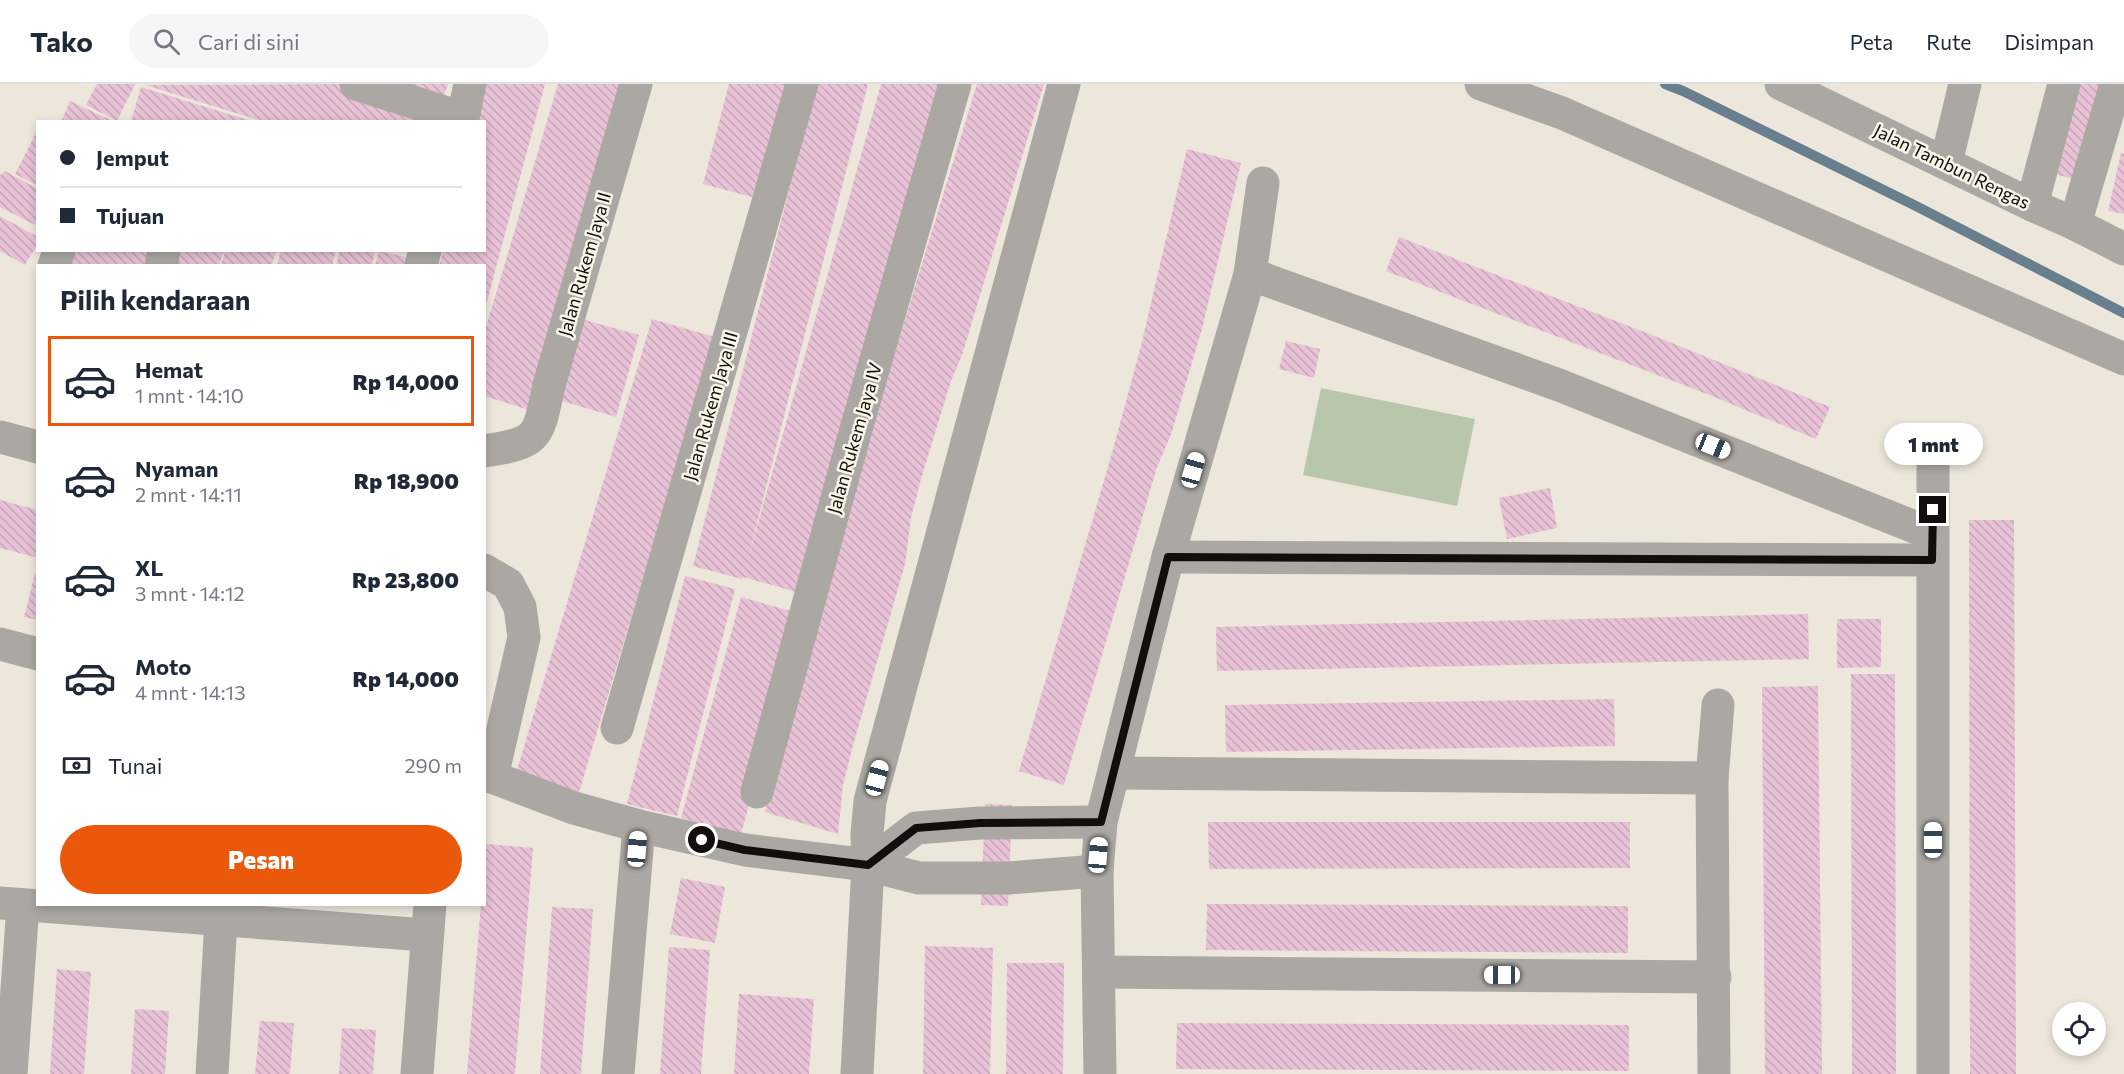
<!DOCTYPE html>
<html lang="id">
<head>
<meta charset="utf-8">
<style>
  :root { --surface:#fff; --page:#f6f6f7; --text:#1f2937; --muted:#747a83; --line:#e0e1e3; --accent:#ea580c }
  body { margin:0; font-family:Commissioner,sans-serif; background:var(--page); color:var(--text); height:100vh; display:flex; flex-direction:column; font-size:22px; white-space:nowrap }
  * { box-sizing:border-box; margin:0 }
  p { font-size:20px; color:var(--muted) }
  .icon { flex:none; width:33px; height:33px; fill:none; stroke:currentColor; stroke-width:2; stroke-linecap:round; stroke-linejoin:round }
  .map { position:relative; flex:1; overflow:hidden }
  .details { position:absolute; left:36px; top:180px; width:450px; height:642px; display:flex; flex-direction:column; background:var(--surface); border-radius:0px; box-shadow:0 3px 9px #0003 }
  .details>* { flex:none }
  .guide { position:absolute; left:36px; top:36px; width:450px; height:132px; border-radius:0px; box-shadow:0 3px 9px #0003; display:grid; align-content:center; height:132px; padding:0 24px; background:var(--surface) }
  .fabs { position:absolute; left:2052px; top:918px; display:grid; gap:12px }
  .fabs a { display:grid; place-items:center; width:54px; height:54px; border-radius:50%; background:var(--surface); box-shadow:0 3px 9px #0003; font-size:30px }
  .end { position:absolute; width:27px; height:27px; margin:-14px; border:8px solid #110f0b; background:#fff; box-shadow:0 0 0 3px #fff }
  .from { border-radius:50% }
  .bubble { position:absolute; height:42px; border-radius:21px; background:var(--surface); box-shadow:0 3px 9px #0003; font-size:20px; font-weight:800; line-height:42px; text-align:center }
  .car { position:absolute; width:18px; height:36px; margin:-18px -9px; border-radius:8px; box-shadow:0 0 4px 2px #0007; background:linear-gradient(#fff 24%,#345 0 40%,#fff 0 76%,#345 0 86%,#fff 0) }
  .guide b { display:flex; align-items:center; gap:21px; height:57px; font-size:22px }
  .guide b+b { border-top:2px solid var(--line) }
  .guide i { width:15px; height:15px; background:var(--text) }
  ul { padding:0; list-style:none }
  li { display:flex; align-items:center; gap:18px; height:90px; margin:0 12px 9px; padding:0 12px; border:3px solid transparent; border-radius:0px }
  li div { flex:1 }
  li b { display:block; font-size:22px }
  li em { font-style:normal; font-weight:800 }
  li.current { border-color:var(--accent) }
  li>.icon { width:54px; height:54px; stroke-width:1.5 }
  h2 { padding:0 24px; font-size:27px; line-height:72px }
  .pay { display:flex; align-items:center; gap:15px; height:66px; padding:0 24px; font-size:22px }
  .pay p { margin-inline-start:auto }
  .cta { display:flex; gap:12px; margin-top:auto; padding:12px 24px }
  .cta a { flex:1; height:69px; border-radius:36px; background:var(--accent); color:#fff; font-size:24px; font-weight:800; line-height:69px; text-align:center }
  header { display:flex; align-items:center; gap:36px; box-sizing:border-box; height:84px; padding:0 30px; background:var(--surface); border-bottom:2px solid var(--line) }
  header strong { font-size:28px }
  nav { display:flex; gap:33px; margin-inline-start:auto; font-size:21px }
  .search { width:420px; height:54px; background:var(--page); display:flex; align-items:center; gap:15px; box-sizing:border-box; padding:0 21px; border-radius:33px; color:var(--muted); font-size:22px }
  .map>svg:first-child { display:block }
</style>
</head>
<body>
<header>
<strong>Tako</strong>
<div class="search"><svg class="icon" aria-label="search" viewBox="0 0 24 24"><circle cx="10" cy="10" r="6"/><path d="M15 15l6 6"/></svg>Cari di sini</div>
<nav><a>Peta</a><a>Rute</a><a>Disimpan</a></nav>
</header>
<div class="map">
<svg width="2124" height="990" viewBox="0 0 2124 990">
  <defs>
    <pattern id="building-back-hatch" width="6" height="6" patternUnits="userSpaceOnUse" patternTransform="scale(1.5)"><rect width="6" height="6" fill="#e8c2d6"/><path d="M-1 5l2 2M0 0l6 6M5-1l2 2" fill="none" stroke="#c6a6b6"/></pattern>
  </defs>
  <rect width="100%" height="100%" fill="#ede6db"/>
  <path fill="#b8c7ab" d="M 1321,304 L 1475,335 L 1457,422 L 1303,391 Z"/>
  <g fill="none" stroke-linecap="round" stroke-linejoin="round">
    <path stroke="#687f8e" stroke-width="10" d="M 1665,0 L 1683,7 L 1916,122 L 2124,229"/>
  </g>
  <g fill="url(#building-back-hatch)">
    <path d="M 97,0 L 135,0 L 117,37 L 86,21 Z"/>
    <path d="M 341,0 L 450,38 L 265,38 L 145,1 Z"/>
    <path d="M 387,0 L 448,0 L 443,15 Z"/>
    <path d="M 487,0 L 545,0 L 485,225 L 484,182 L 439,182 L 443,166 L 484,166 L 484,38 L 477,38 Z"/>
    <path d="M 558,0 L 633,0 L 536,328 L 484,312 L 484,250 Z"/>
    <path d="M 729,0 L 786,0 L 756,114 L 703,100 Z"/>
    <path d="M 816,0 L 868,0 L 748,475 L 881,0 L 949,0 L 807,511 L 743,493 L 742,495 L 693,482 Z"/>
    <path d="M 977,0 L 1044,0 L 962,271 L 951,297 L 921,395 L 911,434 L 905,480 L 852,665 L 843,701 L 838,750 L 765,728 L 775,681 L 877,327 Z"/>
    <path d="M 2067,0 L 2103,0 L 2081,97 L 2044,87 Z"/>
    <path d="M 141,3 L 251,37 L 251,38 L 131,38 Z"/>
    <path d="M 70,17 L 115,38 L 61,38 Z"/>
    <path d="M 38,45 L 38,102 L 15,90 Z"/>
    <path d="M 1187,65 L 1241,79 L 1203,241 L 1182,313 L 1172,348 L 1157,383 L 1064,701 L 1019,687 L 1112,369 L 1141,262 Z"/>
    <path d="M 2121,69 L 2124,70 L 2124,130 L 2108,127 Z"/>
    <path d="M 5,87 L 38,105 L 38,135 L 35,141 L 0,123 L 0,91 Z"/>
    <path d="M 0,132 L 38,153 L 38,159 L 25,181 L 0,167 Z"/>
    <path d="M 1399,153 L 1647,249 L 1830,323 L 1816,355 L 1707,310 L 1386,187 Z"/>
    <path d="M 63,166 L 155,166 L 150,182 L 58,182 Z"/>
    <path d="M 172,166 L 224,166 L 219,182 L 185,182 L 169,177 Z"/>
    <path d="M 226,166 L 277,166 L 271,182 L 227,182 L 221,180 Z"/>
    <path d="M 281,166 L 336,166 L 332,182 L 277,182 Z"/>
    <path d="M 340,166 L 375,166 L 372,182 L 336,182 Z"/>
    <path d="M 379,167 L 413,175 L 412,182 L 375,182 Z"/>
    <path d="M 578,234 L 639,251 L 616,333 L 555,315 Z"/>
    <path d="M 652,235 L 715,253 L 577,715 L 514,696 Z"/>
    <path d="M 1286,257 L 1320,265 L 1314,294 L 1279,285 Z"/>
    <path d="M 1550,404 L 1557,444 L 1507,455 L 1499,414 Z"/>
    <path d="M 0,416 L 38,426 L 38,474 L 0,464 Z"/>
    <path d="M 1969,436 L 2014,436 L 2016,990 L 1970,990 Z"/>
    <path d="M 35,490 L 38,491 L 38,536 L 24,533 Z"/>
    <path d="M 685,492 L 735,505 L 677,732 L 627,720 Z"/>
    <path d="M 741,513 L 801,530 L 741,750 L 681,734 Z"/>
    <path d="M 1808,530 L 1809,575 L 1217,587 L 1216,543 Z"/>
    <path d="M 1837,535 L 1881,535 L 1881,583 L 1837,584 Z"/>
    <path d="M 1851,590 L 1895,590 L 1896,990 L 1852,990 Z"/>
    <path d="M 1818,602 L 1822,990 L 1765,990 L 1762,603 Z"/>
    <path d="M 1614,615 L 1615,662 L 1226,668 L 1225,621 Z"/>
    <path d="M 985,720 L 1012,721 L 1008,822 L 981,821 Z"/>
    <path d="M 1208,738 L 1630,738 L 1630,784 L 1209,785 Z"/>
    <path d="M 486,760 L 533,764 L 515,990 L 467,990 L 481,820 L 484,820 Z"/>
    <path d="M 681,794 L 725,803 L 715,859 L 670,850 Z"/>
    <path d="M 1207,820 L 1628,822 L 1628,869 L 1206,866 Z"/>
    <path d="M 552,823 L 593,825 L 581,990 L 540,990 Z"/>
    <path d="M 925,862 L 993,864 L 990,990 L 923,990 Z"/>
    <path d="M 669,863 L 710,866 L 701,990 L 660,990 Z"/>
    <path d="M 1007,879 L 1064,879 L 1063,990 L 1006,990 Z"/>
    <path d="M 57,885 L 91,888 L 84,990 L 50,990 Z"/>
    <path d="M 739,910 L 814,915 L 809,990 L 734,990 Z"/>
    <path d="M 135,925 L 169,927 L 165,990 L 131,990 Z"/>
    <path d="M 260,937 L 294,939 L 290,990 L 255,990 Z"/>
    <path d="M 1177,939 L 1629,941 L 1629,987 L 1176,985 Z"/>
    <path d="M 342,944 L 376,946 L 373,990 L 339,990 Z"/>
  </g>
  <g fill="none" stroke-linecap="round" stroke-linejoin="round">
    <g stroke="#aba8a3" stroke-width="33">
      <path d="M 356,0 L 463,34"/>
      <path d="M 1481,0 L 1562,29 L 2124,275"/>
      <path d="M 462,38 L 470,0"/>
      <path d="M 1946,79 L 1965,0"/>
      <path d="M 2032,121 L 2064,0"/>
      <path d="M 2075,140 L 2116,0"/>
      <path d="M 54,182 L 59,166"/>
      <path d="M 161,182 L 164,166"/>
      <path d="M 421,182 L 425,166"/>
      <path d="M 1250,190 L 1559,301 L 1932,450"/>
      <path d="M 0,353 L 38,363"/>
      <path d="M 484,367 C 540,359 538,353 549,301 L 636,0"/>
      <path d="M 1933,379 L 1933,990"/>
      <path d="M 1168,473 L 1932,476"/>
      <path d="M 484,486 L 508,500 L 520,523 L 524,553 L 492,693"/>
      <path d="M 0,560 L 38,570"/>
      <path d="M 617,644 L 802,0"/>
      <path d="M 1114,689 L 1712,694"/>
      <path d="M 484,692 L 492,693 L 574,724 L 639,742 L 745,766 L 868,781 L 919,794 L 1008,794 L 1097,787"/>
      <path d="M 757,708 L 853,356 L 955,0"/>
      <path d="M 868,781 L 916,744 L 980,739 L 1101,738"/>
      <path d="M 0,819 L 426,851"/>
      <path d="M 1099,888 L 1715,893"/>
      <path d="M 11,990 L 23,821"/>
      <path d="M 212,990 L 221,836"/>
      <path d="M 417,990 L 430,820"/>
      <path d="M 618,990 L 639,742"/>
      <path d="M 857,990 L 868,781 L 867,750 L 870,717 L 1064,0"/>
      <path d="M 1100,990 L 1097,787 L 1101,738 L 1168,473 L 1250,190 L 1263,99"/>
      <path d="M 1714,990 L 1712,694 L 1718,621"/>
    </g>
    <path stroke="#aba8a3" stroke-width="33" d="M 1781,0 L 2032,121 L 2075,140 L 2124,165"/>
  </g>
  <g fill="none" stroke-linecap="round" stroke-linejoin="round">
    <path stroke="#110f0b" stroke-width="8" d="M 702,756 L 745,766 L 868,781 L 916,744 L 980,739 L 1101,738 L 1168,473 L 1932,476 L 1933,426"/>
  </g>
  <g text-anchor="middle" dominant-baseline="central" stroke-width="5" stroke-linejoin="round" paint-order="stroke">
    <g font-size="18" fill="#110f0b" stroke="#faf3e8">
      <text transform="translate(1952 82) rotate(26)">Jalan Tambun Rengas</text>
      <text transform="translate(584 180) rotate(-74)">Jalan Rukem Jaya II</text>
      <text transform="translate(710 322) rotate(-74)">Jalan Rukem Jaya III</text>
      <text transform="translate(854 354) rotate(-74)">Jalan Rukem Jaya IV</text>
    </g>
  </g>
</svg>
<div class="fabs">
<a><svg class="icon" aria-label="locate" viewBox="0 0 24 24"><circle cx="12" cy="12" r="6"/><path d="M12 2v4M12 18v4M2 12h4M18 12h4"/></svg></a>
</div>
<i class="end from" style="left:702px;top:756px"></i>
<i class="end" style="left:1933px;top:426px"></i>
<div class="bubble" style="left:1884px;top:339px;width:99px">1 mnt</div>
<i class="car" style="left:1713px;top:362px;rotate:112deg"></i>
<i class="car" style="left:1193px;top:386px;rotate:16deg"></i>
<i class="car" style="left:877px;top:694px;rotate:15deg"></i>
<i class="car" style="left:1933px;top:756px;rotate:0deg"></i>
<i class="car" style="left:637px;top:765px;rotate:5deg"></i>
<i class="car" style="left:1098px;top:771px;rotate:5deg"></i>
<i class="car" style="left:1502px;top:891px;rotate:270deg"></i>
<div class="guide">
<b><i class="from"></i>Jemput</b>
<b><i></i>Tujuan</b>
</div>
<section class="details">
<h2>Pilih kendaraan</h2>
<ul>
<li class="current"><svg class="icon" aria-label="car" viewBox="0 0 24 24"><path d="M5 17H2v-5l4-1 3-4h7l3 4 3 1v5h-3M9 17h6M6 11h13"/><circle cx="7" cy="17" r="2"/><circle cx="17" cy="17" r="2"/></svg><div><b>Hemat</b><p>1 mnt · 14:10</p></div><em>Rp 14,000</em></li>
<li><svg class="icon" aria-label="car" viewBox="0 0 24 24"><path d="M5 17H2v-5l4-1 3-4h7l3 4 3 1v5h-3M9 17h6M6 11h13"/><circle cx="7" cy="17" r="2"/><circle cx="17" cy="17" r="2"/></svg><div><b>Nyaman</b><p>2 mnt · 14:11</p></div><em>Rp 18,900</em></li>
<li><svg class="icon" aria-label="car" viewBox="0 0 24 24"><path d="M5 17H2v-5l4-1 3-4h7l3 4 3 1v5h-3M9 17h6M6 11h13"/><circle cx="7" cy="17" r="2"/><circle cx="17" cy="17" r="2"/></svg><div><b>XL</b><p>3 mnt · 14:12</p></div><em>Rp 23,800</em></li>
<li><svg class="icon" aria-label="car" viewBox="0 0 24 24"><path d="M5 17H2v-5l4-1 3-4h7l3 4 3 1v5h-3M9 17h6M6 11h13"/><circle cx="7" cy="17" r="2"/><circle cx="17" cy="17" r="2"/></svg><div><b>Moto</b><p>4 mnt · 14:13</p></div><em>Rp 14,000</em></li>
</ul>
<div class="pay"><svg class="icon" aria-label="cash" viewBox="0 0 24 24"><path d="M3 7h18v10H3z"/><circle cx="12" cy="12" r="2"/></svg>Tunai<p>290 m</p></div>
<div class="cta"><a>Pesan</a></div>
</section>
</div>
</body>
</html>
